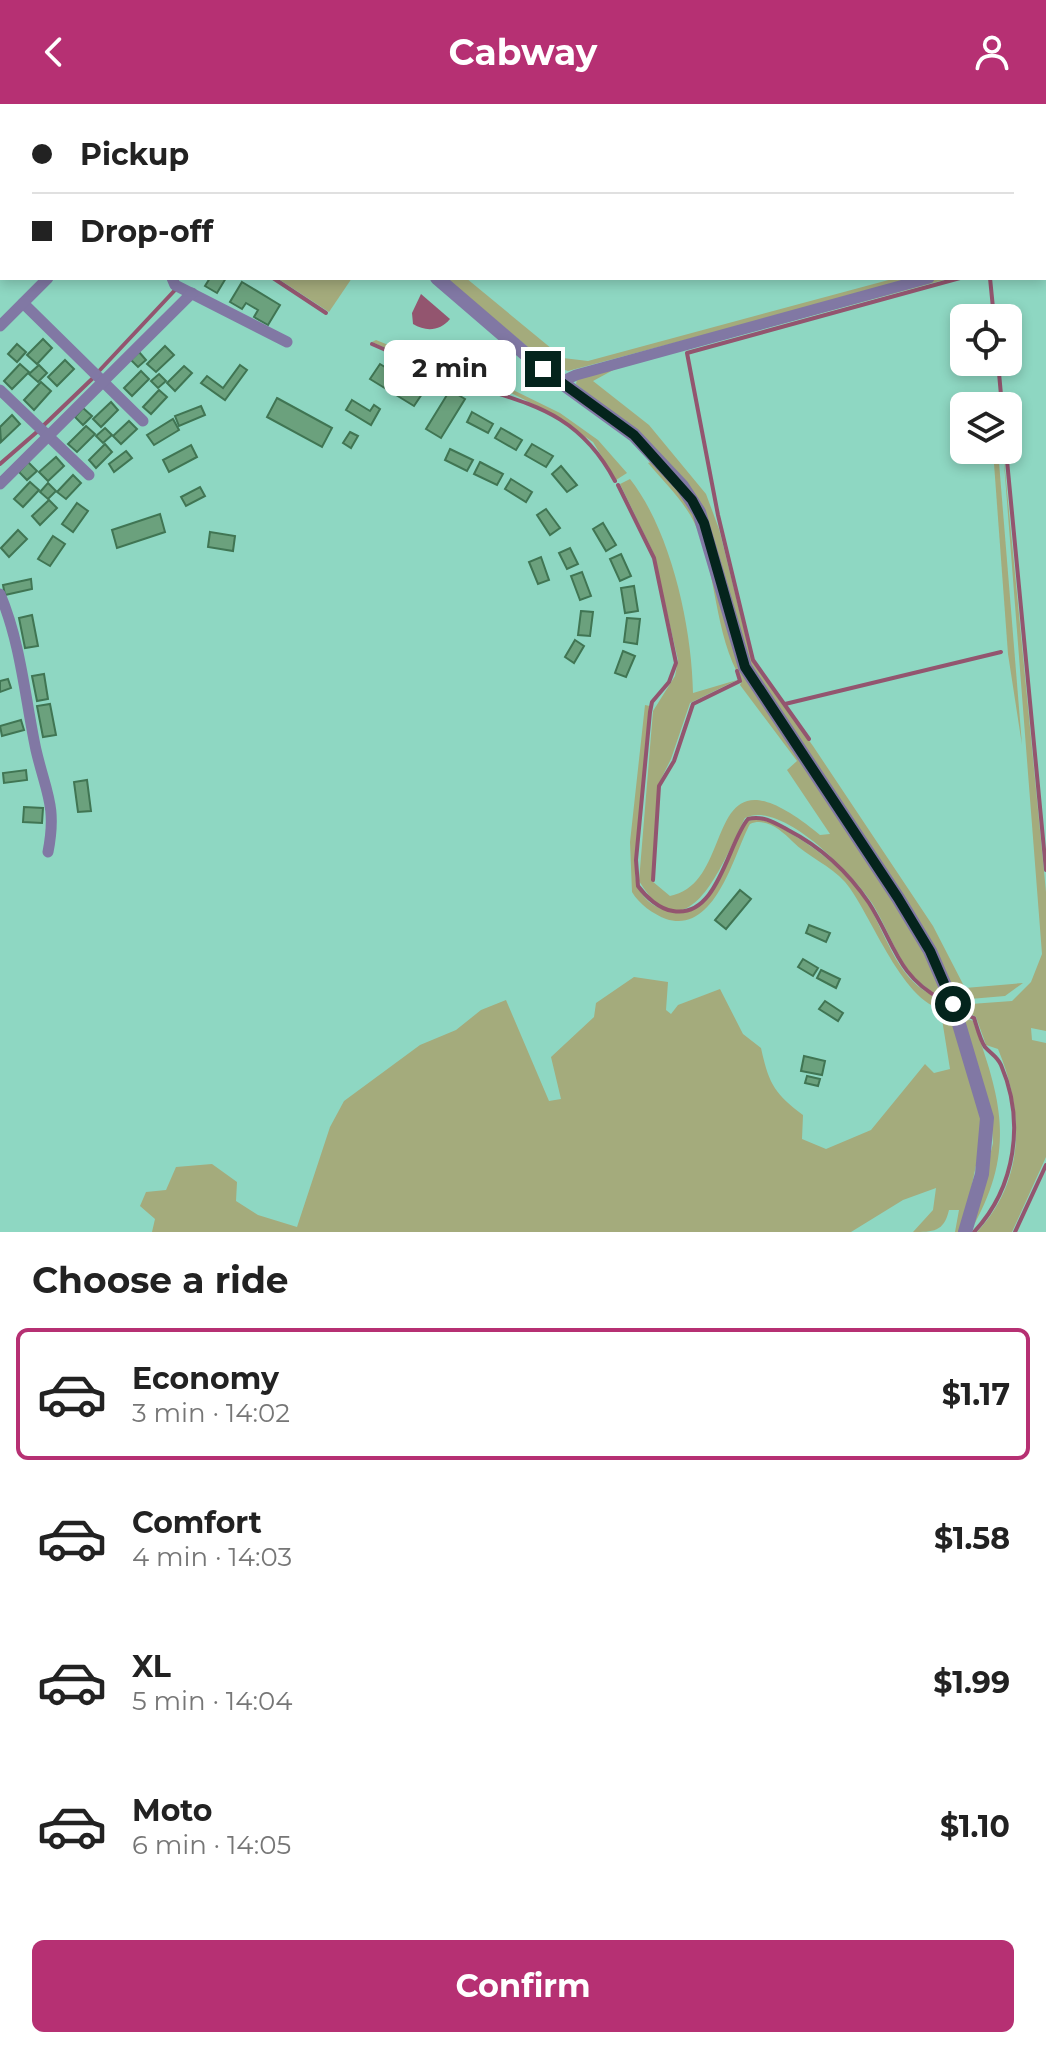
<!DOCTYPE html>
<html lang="en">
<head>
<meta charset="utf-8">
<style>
  :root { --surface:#fff; --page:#f6f6f6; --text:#222; --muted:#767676; --line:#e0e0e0; --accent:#b63073 }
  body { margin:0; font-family:Montserrat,sans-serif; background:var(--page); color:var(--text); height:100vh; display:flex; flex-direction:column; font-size:30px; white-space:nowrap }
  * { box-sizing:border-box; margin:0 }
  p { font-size:26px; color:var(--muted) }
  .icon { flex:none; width:44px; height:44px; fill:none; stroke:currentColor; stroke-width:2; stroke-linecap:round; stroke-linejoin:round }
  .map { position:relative; height:1128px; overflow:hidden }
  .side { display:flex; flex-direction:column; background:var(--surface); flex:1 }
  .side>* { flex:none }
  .guide { position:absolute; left:0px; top:0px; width:1046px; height:176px; box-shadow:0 4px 12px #0003; display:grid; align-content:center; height:176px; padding:0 32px; background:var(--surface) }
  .tools { position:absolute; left:950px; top:200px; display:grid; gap:16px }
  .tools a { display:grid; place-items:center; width:72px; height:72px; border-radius:12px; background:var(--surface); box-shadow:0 4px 12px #0003; font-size:40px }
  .end { position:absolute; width:36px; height:36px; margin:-18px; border:10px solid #04241c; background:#fff; box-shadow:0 0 0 4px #fff }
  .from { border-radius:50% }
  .bubble { position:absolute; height:56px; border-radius:12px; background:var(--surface); box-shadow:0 4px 12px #0003; font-size:26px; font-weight:700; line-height:56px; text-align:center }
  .guide b { display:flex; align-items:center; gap:28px; height:76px; font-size:30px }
  .guide b+b { border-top:2px solid var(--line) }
  .guide i { width:20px; height:20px; background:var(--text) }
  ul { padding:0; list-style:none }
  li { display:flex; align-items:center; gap:24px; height:132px; margin:0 16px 12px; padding:0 16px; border:4px solid transparent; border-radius:12px }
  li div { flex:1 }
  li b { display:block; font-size:30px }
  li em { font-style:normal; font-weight:700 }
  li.selected { border-color:var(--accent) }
  li>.icon { width:72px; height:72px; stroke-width:1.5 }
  h2 { padding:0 32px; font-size:36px; line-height:96px }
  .primary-button { display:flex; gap:16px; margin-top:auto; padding:16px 32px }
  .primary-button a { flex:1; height:92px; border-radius:12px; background:var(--accent); color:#fff; font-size:32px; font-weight:700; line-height:92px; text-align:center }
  header { display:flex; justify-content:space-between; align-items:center; height:104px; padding:0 32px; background:var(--accent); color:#fff; font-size:36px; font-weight:700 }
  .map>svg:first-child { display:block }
</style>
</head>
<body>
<header><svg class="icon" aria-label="back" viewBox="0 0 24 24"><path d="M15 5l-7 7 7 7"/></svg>Cabway<svg class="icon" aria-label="person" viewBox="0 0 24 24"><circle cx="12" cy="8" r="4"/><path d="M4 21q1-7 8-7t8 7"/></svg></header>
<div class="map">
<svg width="1046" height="1128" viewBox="0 0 1046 1128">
  <rect width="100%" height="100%" fill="#8ed7c2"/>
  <g fill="#a4ab7c">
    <path d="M 277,174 L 352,174 L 329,208 Z"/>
    <path d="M 445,174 L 466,174 L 563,254 L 588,257 L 896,174 L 918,174 L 568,267 L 548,260 Z"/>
    <path d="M 938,174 L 951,174 L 617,264 L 593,277 L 649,321 L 706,390 L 719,425 L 752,557 L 813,642 L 933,822 L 965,884 L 1023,879 L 1005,892 L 958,896 L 901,787 L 752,565 L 737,529 L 710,422 L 699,396 L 646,335 L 576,280 L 577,275 L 616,263 Z"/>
    <path d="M 376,236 L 455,268 L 501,280 L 560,309 L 598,336 L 627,369 L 616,376 L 593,338 L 547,307 L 511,289 L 450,272 L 372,238 Z"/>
    <path d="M 993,346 L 998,346 L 1022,641 L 1008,550 Z"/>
    <path d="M 1003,346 L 1046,788 L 1046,927 L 1031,924 L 1032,936 L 1046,939 L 1046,1053 L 1012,1128 L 977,1128 C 1026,1076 1024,1007 998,945 L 986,941 L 976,913 L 957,901 L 1012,897 L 1031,878 L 1042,850 Z"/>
    <path d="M 654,357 L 693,403 L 728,526 L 917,835 L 951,906 C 905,909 871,808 845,778 C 830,761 808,753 792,737 C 782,727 766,713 750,720 C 734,749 716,831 666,815 C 653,810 639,800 632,788 L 630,738 L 645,601 L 650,602 L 635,771 C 638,803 677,819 701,798 C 728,777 729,742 748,717 C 764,713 775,720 788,728 C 820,746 849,770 869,802 C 888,835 899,879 937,893 C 928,883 915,877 907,864 C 893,843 885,820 872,799 C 854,771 781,695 745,714 C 725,752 689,858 639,777 L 653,607 L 675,572 L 678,556 L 653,448 L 620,380 L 630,375 C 671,427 692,523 693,589 L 737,576 L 690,599 L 671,655 L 658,681 L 652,777 L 670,792 C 741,779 697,630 820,731 L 830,730 L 787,666 L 797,657 L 740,581 L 742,577 C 713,529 718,468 694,418 C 683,396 664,378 648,359 Z"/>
    <path d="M 634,873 L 668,878 L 666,906 L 671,910 L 678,901 L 720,885 L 743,930 L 761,944 C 769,980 774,989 803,1011 L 802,1035 L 826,1045 L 871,1026 L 925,960 L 934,969 L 950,965 L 941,909 L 953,909 L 981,1001 L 979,1047 L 962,1128 L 955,1128 L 959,1106 L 949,1106 C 944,1128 933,1128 913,1128 L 933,1106 L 936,1084 L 903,1096 L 851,1128 L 152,1128 L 155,1115 L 140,1102 L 146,1088 L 166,1086 L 176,1063 L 212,1060 L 237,1078 L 236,1097 L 258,1111 L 297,1123 L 330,1023 L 344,997 L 420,941 L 456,926 L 481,906 L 506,896 L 549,997 L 561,995 L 551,953 L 594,913 L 596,899 Z"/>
    <path d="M 963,913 L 973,917 C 1001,994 1016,1045 974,1121 L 993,1039 L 991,1008 Z"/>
  </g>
  <path fill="#93556f" d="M 421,190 L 450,215 C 440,227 426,228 413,220 L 412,209 Z"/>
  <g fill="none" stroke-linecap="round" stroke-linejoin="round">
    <g stroke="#93556f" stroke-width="4">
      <path d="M 556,2 L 557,0"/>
      <path d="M 1044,151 L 1046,150"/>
      <path d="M 273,174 L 326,209"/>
      <path d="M 990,174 L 994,214"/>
      <path d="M 372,240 C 397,251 422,262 447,272 C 519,300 574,300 615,377"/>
      <path d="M 998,258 L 1002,302"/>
      <path d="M 100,266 L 176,185"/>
      <path d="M 44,321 L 93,274"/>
      <path d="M 1006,346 L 1046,766"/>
      <path d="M 0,360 L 38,327"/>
      <path d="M 618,381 L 654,454 L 676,559 L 669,578 L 652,598 L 650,608 L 636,756 L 638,782 C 646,793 659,805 673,807 C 718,815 728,738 748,715 C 763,711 775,719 788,726 C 821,743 848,768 869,799 C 894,838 897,872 941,895"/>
      <path d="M 785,600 L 1001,548"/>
      <path d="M 809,635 L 753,556 L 718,411 L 687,249 L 960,174"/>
      <path d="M 653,776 L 659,682 L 674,657 L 693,600 L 740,577 L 737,567"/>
      <path d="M 964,910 L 974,914 C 977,923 980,936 985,943 C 991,950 997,952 1001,961 C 1025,1017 1016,1083 974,1128"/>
      <path d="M 1015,1128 L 1046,1061"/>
    </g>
  </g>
  <g fill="#6ba17d" stroke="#407553" stroke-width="2">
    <path d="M 210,174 L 226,174 L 217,189 L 205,182 Z"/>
    <path d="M 242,178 L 280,201 L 268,221 L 254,213 L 258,206 L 246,199 L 242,205 L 230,198 Z"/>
    <path d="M 43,235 L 52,244 L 37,260 L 27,251 Z"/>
    <path d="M 17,240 L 26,248 L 17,258 L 8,250 Z"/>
    <path d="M 165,242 L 174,251 L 156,268 L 147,260 Z"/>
    <path d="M 139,248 L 146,256 L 138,263 L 131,256 Z"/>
    <path d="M 65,256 L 74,265 L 57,282 L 48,273 Z"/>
    <path d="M 20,260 L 29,268 L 12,285 L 4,277 Z"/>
    <path d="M 380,260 L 424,287 L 414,302 L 370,275 Z"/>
    <path d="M 39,261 L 47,269 L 38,278 L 29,270 Z"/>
    <path d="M 240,261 L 247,266 L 225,296 L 201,279 L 207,272 L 223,284 Z"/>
    <path d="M 184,262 L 192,269 L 175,287 L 167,279 Z"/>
    <path d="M 141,267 L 149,275 L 132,292 L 124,284 Z"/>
    <path d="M 159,270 L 166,277 L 158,284 L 151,277 Z"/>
    <path d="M 41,278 L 51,287 L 34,306 L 24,296 Z"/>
    <path d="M 159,286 L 167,293 L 151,310 L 143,303 Z"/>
    <path d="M 450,286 L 465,295 L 441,334 L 426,325 Z"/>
    <path d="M 277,294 L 332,324 L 322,343 L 267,313 Z"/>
    <path d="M 352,296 L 370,307 L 374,301 L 380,305 L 371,321 L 346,306 Z"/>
    <path d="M 111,298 L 118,306 L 101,323 L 93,315 Z"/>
    <path d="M 201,302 L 205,311 L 179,322 L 175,312 Z"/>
    <path d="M 83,304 L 92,312 L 83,321 L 75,313 Z"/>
    <path d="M 472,308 L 493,320 L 488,329 L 467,318 Z"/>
    <path d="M 12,311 L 20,320 L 1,338 L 0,323 Z"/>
    <path d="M 173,315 L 179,326 L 154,341 L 147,331 Z"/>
    <path d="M 129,317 L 137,325 L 121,340 L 113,332 Z"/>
    <path d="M 86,322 L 95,330 L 77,348 L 68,340 Z"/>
    <path d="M 105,324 L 112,331 L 103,339 L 96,332 Z"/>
    <path d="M 501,324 L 522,336 L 516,346 L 495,334 Z"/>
    <path d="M 350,328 L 358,332 L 351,344 L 343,339 Z"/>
    <path d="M 105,340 L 112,348 L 96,364 L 89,356 Z"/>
    <path d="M 532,340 L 553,352 L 546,363 L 525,351 Z"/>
    <path d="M 191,341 L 197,353 L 169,368 L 163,356 Z"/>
    <path d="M 450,345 L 473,356 L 467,367 L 445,356 Z"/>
    <path d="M 126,347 L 132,354 L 114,368 L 109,360 Z"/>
    <path d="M 56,353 L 64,362 L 48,377 L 39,368 Z"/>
    <path d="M 28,358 L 37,367 L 27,376 L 19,368 Z"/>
    <path d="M 480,358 L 503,370 L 497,381 L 474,370 Z"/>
    <path d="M 561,362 L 577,381 L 567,388 L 552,370 Z"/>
    <path d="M 73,371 L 81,379 L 66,395 L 57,388 Z"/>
    <path d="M 511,375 L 532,388 L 526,398 L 505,385 Z"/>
    <path d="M 30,378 L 39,386 L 23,403 L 14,395 Z"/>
    <path d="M 48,379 L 56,387 L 48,395 L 40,388 Z"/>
    <path d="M 200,383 L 205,392 L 186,402 L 181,393 Z"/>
    <path d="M 49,396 L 57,404 L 40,421 L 32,412 Z"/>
    <path d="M 77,399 L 88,407 L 73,428 L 62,420 Z"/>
    <path d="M 546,405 L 560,424 L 550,431 L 537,411 Z"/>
    <path d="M 160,410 L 165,428 L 117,444 L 112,426 Z"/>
    <path d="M 603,419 L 616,441 L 606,447 L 593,425 Z"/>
    <path d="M 18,426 L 27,435 L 9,453 L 1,444 Z"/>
    <path d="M 210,428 L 235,432 L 233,447 L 208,443 Z"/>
    <path d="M 53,432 L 65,440 L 50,462 L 38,455 Z"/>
    <path d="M 570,444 L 578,460 L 567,465 L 559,449 Z"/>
    <path d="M 621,450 L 631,472 L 620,477 L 610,455 Z"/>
    <path d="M 541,453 L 549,476 L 538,480 L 529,458 Z"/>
    <path d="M 582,468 L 591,492 L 580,496 L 571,472 Z"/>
    <path d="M 31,475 L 32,485 L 5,491 L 3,481 Z"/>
    <path d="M 634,482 L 638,507 L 625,509 L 621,484 Z"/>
    <path d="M 581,507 L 593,508 L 590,532 L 578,531 Z"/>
    <path d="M 32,511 L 38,542 L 25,544 L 19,514 Z"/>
    <path d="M 627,514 L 640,515 L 637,540 L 624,538 Z"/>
    <path d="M 575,536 L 584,542 L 574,559 L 565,553 Z"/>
    <path d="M 623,547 L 635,552 L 626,573 L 615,569 Z"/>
    <path d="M 44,570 L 48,595 L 37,597 L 32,572 Z"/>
    <path d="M 8,575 L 11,584 L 0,588 L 0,577 Z"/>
    <path d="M 50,600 L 56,631 L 43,633 L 37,602 Z"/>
    <path d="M 21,616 L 24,626 L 2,632 L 0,622 Z"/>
    <path d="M 26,666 L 27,676 L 4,679 L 3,669 Z"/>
    <path d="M 87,676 L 91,707 L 78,708 L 74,678 Z"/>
    <path d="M 24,703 L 43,704 L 42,719 L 23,718 Z"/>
    <path d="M 740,786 L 751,795 L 726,825 L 715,816 Z"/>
    <path d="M 809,821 L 830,829 L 826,838 L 806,829 Z"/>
    <path d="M 803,855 L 818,864 L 813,872 L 798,863 Z"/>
    <path d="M 821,866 L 840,875 L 836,884 L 817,874 Z"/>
    <path d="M 825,897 L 843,909 L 838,917 L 819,905 Z"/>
    <path d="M 804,952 L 825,957 L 822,971 L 801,967 Z"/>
    <path d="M 807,972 L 820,975 L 818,982 L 805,979 Z"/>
  </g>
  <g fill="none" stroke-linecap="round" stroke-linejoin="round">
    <g stroke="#8178a4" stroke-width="11">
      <path d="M 213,2 L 215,0"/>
      <path d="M 1044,142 L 1046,141"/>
      <path d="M 172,174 L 175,181 L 287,238"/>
      <path d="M 23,199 L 143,317"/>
      <path d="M 0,222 L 48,174"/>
      <path d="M 561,278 L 576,271 L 929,174"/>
      <path d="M 0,286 L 89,371"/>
      <path d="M 0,380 L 192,189"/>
      <path d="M 0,490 C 21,540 25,594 36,646 C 46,689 57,702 48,748"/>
    </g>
    <g stroke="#8178a4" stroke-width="14">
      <path d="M 246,0 L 248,2"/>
      <path d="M 437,174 L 543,265 L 634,331 L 682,382 L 699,408 L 745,563 L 898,794 L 930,847 L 953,900 L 987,1014 L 982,1070 L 965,1128"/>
    </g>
  </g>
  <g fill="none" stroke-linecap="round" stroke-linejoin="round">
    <path stroke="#04241c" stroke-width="10" d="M 543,265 L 634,331 L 692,396 L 704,419 L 745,563 L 898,794 L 930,847 L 953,900"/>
  </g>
</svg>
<div class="tools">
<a><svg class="icon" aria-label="locate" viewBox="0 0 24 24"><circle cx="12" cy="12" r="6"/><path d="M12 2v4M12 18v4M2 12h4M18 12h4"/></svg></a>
<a><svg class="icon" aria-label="layers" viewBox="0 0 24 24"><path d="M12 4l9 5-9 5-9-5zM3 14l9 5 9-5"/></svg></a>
</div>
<i class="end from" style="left:953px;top:900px"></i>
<i class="end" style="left:543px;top:265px"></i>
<div class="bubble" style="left:384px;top:236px;width:132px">2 min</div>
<div class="guide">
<b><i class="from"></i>Pickup</b>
<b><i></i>Drop-off</b>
</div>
</div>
<section class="side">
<h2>Choose a ride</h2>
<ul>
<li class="selected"><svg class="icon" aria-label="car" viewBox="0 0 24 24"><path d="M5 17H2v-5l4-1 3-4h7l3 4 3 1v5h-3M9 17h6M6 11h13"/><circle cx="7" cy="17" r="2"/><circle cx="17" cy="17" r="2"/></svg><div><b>Economy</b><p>3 min · 14:02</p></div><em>$1.17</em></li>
<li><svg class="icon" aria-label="car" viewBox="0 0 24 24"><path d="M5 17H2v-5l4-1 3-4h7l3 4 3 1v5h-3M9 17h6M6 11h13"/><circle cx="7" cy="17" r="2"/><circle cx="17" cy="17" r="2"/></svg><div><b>Comfort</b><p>4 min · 14:03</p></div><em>$1.58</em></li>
<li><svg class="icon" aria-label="car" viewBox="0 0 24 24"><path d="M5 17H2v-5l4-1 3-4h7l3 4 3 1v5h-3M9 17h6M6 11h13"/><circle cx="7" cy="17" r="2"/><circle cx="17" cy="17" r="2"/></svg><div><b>XL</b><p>5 min · 14:04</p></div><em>$1.99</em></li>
<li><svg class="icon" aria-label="car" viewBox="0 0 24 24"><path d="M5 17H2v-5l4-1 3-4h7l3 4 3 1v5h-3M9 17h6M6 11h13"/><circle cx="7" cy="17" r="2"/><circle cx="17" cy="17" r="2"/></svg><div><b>Moto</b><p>6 min · 14:05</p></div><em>$1.10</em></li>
</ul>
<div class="primary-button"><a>Confirm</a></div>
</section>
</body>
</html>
